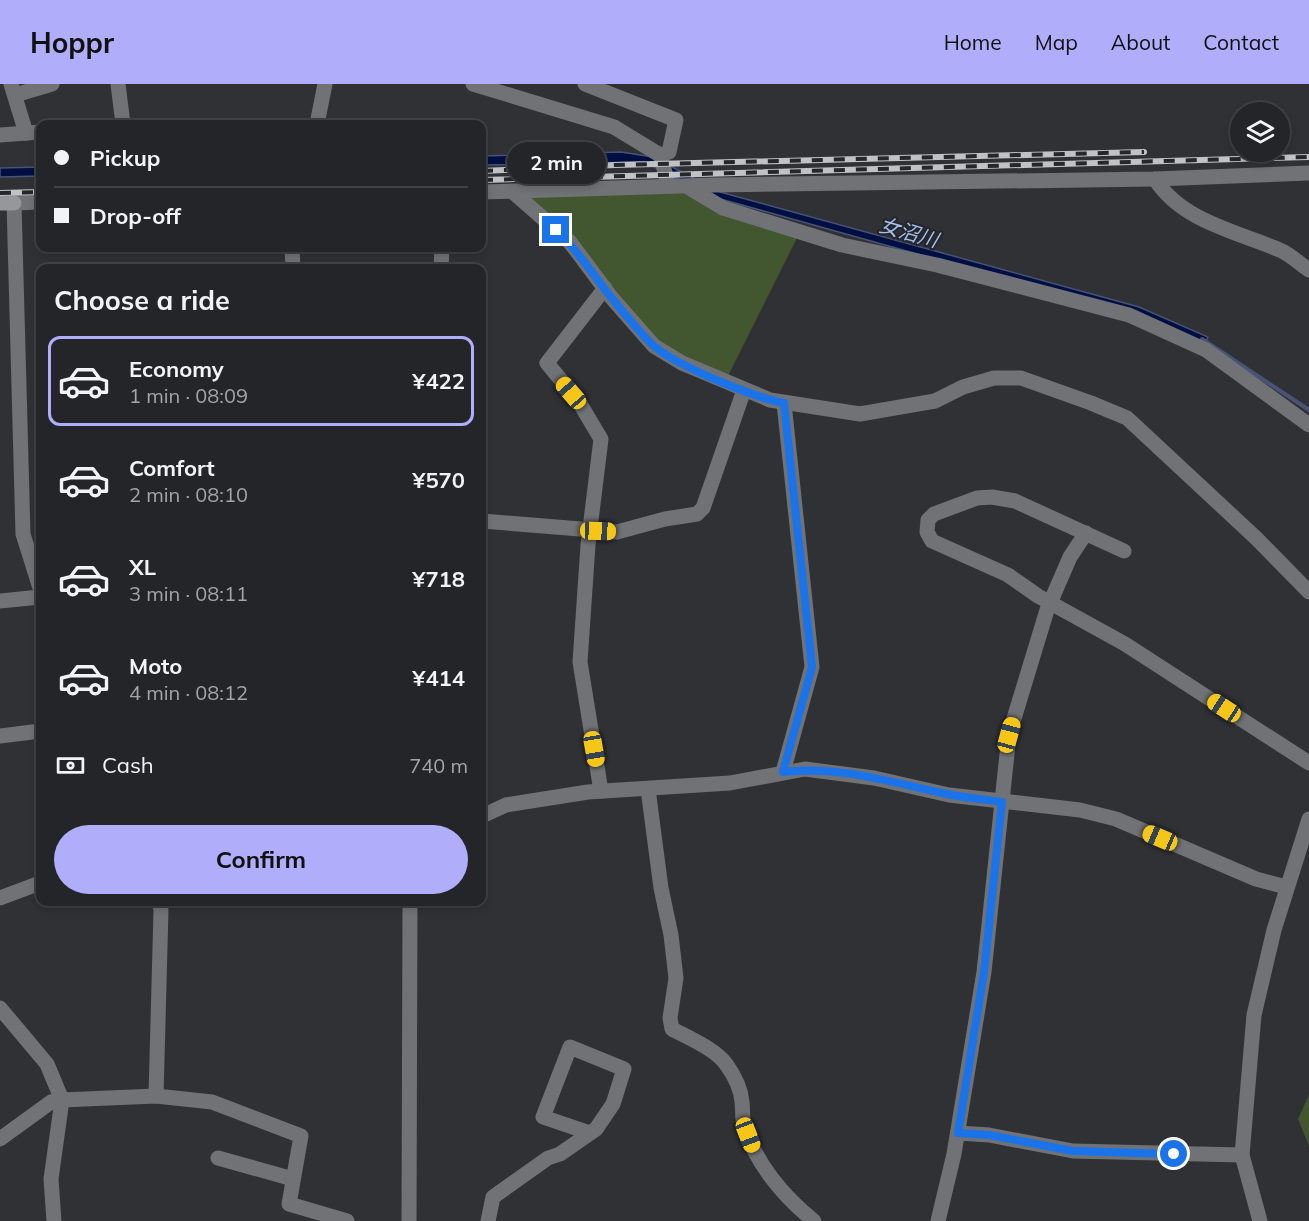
<!DOCTYPE html>
<html lang="en">
<head>
<meta charset="utf-8">
<style>
  :root { --surface:#232528; --page:#2b2d30; --text:#f1f3f6; --muted:#a3a5a8; --line:#404245; --accent:#b0aefa }
  body { margin:0; font-family:Mulish,"Noto Sans JP",sans-serif; background:var(--page); color:var(--text); height:100vh; display:flex; flex-direction:column; font-size:22px; white-space:nowrap }
  * { box-sizing:border-box; margin:0 }
  p { font-size:20px; color:var(--muted) }
  .icon { flex:none; width:33px; height:33px; fill:none; stroke:currentColor; stroke-width:2; stroke-linecap:round; stroke-linejoin:round }
  .map { position:relative; flex:1; overflow:hidden }
  .side { position:absolute; left:36px; top:180px; width:450px; height:642px; display:flex; flex-direction:column; background:var(--surface); border-radius:12px; box-shadow:0 3px 9px #0003,0 0 0 2px var(--line) }
  .side>* { flex:none }
  .guide { position:absolute; left:36px; top:36px; width:450px; height:132px; border-radius:12px; box-shadow:0 3px 9px #0003,0 0 0 2px var(--line); display:grid; align-content:center; height:132px; padding:0 18px; background:var(--surface) }
  .tools { position:absolute; left:1230px; top:18px; display:grid; gap:12px }
  .tools a { display:grid; place-items:center; width:60px; height:60px; border-radius:50%; background:var(--surface); box-shadow:0 3px 9px #0003,0 0 0 2px var(--line); font-size:30px }
  .end { position:absolute; width:27px; height:27px; margin:-14px; border:8px solid #1a73e8; background:#fff; box-shadow:0 0 0 3px #fff }
  .from { border-radius:50% }
  .bubble { position:absolute; height:42px; border-radius:21px; background:var(--surface); box-shadow:0 3px 9px #0003,0 0 0 2px var(--line); font-size:20px; font-weight:700; line-height:42px; text-align:center }
  .car { position:absolute; width:18px; height:36px; margin:-18px -9px; border-radius:8px; box-shadow:0 0 4px 2px #0007; background:linear-gradient(#f5c518 24%,#345 0 40%,#f5c518 0 76%,#345 0 86%,#f5c518 0) }
  .guide b { display:flex; align-items:center; gap:21px; height:57px; font-size:22px }
  .guide b+b { border-top:2px solid var(--line) }
  .guide i { width:15px; height:15px; background:var(--text) }
  ul { padding:0; list-style:none }
  li { display:flex; align-items:center; gap:18px; height:90px; margin:0 12px 9px; padding:0 6px; border:3px solid transparent; border-radius:12px }
  li div { flex:1 }
  li b { display:block; font-size:22px }
  li em { font-style:normal; font-weight:700 }
  li.selected { border-color:var(--accent) }
  li>.icon { width:54px; height:54px; stroke-width:1.5 }
  h2 { padding:0 18px; font-size:27px; line-height:72px }
  .pay { display:flex; align-items:center; gap:15px; height:66px; padding:0 18px; font-size:22px }
  .pay p { margin-inline-start:auto }
  .primary-button { display:flex; gap:12px; margin-top:auto; padding:12px 18px }
  .primary-button a { flex:1; height:69px; border-radius:36px; background:var(--accent); color:#111; font-size:24px; font-weight:700; line-height:69px; text-align:center }
  header { display:flex; align-items:center; gap:36px; box-sizing:border-box; height:84px; padding:0 30px; background:var(--accent); color:#111 }
  header strong { font-size:28px }
  nav { display:flex; gap:33px; margin-inline-start:auto; font-size:21px }
  .map>svg:first-child { display:block }
</style>
</head>
<body>
<header>
<strong>Hoppr</strong>
<nav><a>Home</a><a>Map</a><a>About</a><a>Contact</a></nav>
</header>
<div class="map">
<svg width="1309" height="1137" viewBox="0 0 1309 1137">
  <rect width="100%" height="100%" fill="#2f3135"/>
  <g fill="#425630">
    <path d="M 669,102 L 800,148 L 725,298 L 654,262 L 513,108 Z"/>
    <path d="M 1309,1011 L 1309,1062 L 1298,1035 Z"/>
  </g>
  <g fill="#000f42" stroke="#485377" stroke-width="1.5">
    <path d="M 621,68 L 653,73 L 720,108 L 1139,223 L 1208,253 L 1204,261 L 921,171 L 717,114 L 644,78 L 482,81 L 482,72 Z"/>
    <path d="M 40,83 L 40,92 L 0,93 L 0,84 Z"/>
  </g>
  <g fill="none" stroke-linecap="round" stroke-linejoin="round">
    <path stroke="#485377" stroke-width="4" d="M 1202,255 L 1309,326"/>
    <g stroke="#717275" stroke-width="15">
      <path d="M 11,0 L 26,49"/>
      <path d="M 118,0 L 123,40"/>
      <path d="M 473,0 L 614,43 L 660,71 L 669,102"/>
      <path d="M 585,0 L 676,36 L 669,68 L 660,71"/>
      <path d="M 15,11 L 52,0"/>
      <path d="M 317,40 L 325,0"/>
      <path d="M 0,51 L 40,48"/>
      <path d="M 1155,95 C 1182,138 1239,148 1282,167 C 1292,172 1300,180 1309,186"/>
      <path d="M 688,103 L 723,124 L 842,161 L 937,181 L 1129,231 L 1206,266 L 1309,341"/>
      <path d="M 482,108 L 713,101 L 1155,95 L 1309,89"/>
      <path d="M 513,108 L 570,158 L 611,213 L 654,262 L 682,279 L 770,316 L 860,330 L 935,317 L 963,303 L 994,294 L 1021,294 L 1091,319 L 1127,334 L 1256,454 L 1309,508"/>
      <path d="M 40,118 L 14,119 L 23,450 L 40,504"/>
      <path d="M 292,164 L 293,184"/>
      <path d="M 441,184 L 442,164"/>
      <path d="M 482,437 L 617,448 L 665,435 L 697,430 L 703,424 L 744,306"/>
      <path d="M 1124,467 L 1015,417 L 992,413 L 977,414 L 934,430 L 928,436 L 927,448 L 932,457 L 1008,491 L 1038,512 L 1125,560 L 1309,679"/>
      <path d="M 0,517 L 40,513"/>
      <path d="M 0,652 L 40,647"/>
      <path d="M 783,688 L 812,583 L 784,319"/>
      <path d="M 648,705 L 661,804 L 671,851 L 676,894 L 670,934 L 672,945 C 689,954 715,965 726,980 C 734,991 741,1005 742,1018 C 743,1026 742,1034 744,1041 C 755,1079 784,1113 814,1137"/>
      <path d="M 601,707 L 580,578 L 588,461 L 601,355 L 579,318 L 547,279 L 605,204"/>
      <path d="M 482,732 L 506,721 L 588,708 L 730,699 L 805,685 L 874,694 L 949,711 L 1080,726 L 1116,735 L 1256,795 L 1286,803"/>
      <path d="M 0,814 L 40,799"/>
      <path d="M 0,924 L 47,980 L 62,1016 L 51,1095 L 54,1137"/>
      <path d="M 156,1012 L 161,826 L 159,818"/>
      <path d="M 958,1049 L 989,1051 L 1073,1067 L 1242,1071"/>
      <path d="M 0,1055 L 51,1018 L 62,1016 L 156,1012 L 212,1018 L 301,1052 L 289,1120 L 347,1137"/>
      <path d="M 218,1074 L 293,1095"/>
      <path d="M 409,1137 L 410,818"/>
      <path d="M 488,1137 L 493,1113 L 548,1074 L 560,1070 L 596,1045 L 613,1020 L 624,985 L 570,963 L 543,1033 L 590,1049"/>
      <path d="M 938,1137 L 954,1070 L 984,888 L 1009,651 L 1047,526 L 1070,473 L 1086,449"/>
      <path d="M 1260,1137 L 1242,1071 L 1254,931 L 1274,846 L 1309,735"/>
    </g>
    <path stroke="#96979b" stroke-width="15" d="M 0,119 L 14,119"/>
    <g stroke="#c1c2c5" stroke-width="6">
      <g id="rail">
        <path d="M 482,87 L 615,81 L 1144,68"/>
        <path d="M 482,96 L 1309,73"/>
        <path d="M 0,109 L 40,108"/>
      </g>
    </g>
    <use href="#rail" stroke="#25272b" stroke-width="4" stroke-dasharray="11" stroke-linecap="butt"/>
  </g>
  <g fill="none" stroke-linecap="round" stroke-linejoin="round">
    <path stroke="#1a73e8" stroke-width="8" d="M 556,146 C 578,166 592,190 611,213 C 624,229 639,248 654,262 C 677,282 753,313 784,319 L 812,583 L 783,688 C 838,681 893,699 947,710 C 965,714 983,715 1002,718 L 984,888 L 958,1049 L 989,1051 L 1073,1067 L 1174,1070"/>
  </g>
  <g text-anchor="middle" dominant-baseline="central" stroke-width="4.5" stroke-linejoin="round" paint-order="stroke">
    <g font-size="20" font-style="italic" fill="#a3bff1" stroke="#25272b">
      <text transform="translate(909 148) rotate(16)">女沼川</text>
    </g>
  </g>
</svg>
<div class="tools">
<a><svg class="icon" aria-label="layers" viewBox="0 0 24 24"><path d="M12 4l9 5-9 5-9-5zM3 14l9 5 9-5"/></svg></a>
</div>
<i class="end from" style="left:1174px;top:1070px"></i>
<i class="end" style="left:556px;top:146px"></i>
<div class="bubble" style="left:507px;top:58px;width:99px">2 min</div>
<i class="car" style="left:571px;top:309px;rotate:319deg"></i>
<i class="car" style="left:598px;top:447px;rotate:92deg"></i>
<i class="car" style="left:1224px;top:624px;rotate:303deg"></i>
<i class="car" style="left:1009px;top:651px;rotate:15deg"></i>
<i class="car" style="left:594px;top:665px;rotate:170deg"></i>
<i class="car" style="left:1160px;top:754px;rotate:293deg"></i>
<i class="car" style="left:748px;top:1051px;rotate:159deg"></i>
<div class="guide">
<b><i class="from"></i>Pickup</b>
<b><i></i>Drop-off</b>
</div>
<section class="side">
<h2>Choose a ride</h2>
<ul>
<li class="selected"><svg class="icon" aria-label="car" viewBox="0 0 24 24"><path d="M5 17H2v-5l4-1 3-4h7l3 4 3 1v5h-3M9 17h6M6 11h13"/><circle cx="7" cy="17" r="2"/><circle cx="17" cy="17" r="2"/></svg><div><b>Economy</b><p>1 min · 08:09</p></div><em>¥422</em></li>
<li><svg class="icon" aria-label="car" viewBox="0 0 24 24"><path d="M5 17H2v-5l4-1 3-4h7l3 4 3 1v5h-3M9 17h6M6 11h13"/><circle cx="7" cy="17" r="2"/><circle cx="17" cy="17" r="2"/></svg><div><b>Comfort</b><p>2 min · 08:10</p></div><em>¥570</em></li>
<li><svg class="icon" aria-label="car" viewBox="0 0 24 24"><path d="M5 17H2v-5l4-1 3-4h7l3 4 3 1v5h-3M9 17h6M6 11h13"/><circle cx="7" cy="17" r="2"/><circle cx="17" cy="17" r="2"/></svg><div><b>XL</b><p>3 min · 08:11</p></div><em>¥718</em></li>
<li><svg class="icon" aria-label="car" viewBox="0 0 24 24"><path d="M5 17H2v-5l4-1 3-4h7l3 4 3 1v5h-3M9 17h6M6 11h13"/><circle cx="7" cy="17" r="2"/><circle cx="17" cy="17" r="2"/></svg><div><b>Moto</b><p>4 min · 08:12</p></div><em>¥414</em></li>
</ul>
<div class="pay"><svg class="icon" aria-label="cash" viewBox="0 0 24 24"><path d="M3 7h18v10H3z"/><circle cx="12" cy="12" r="2"/></svg>Cash<p>740 m</p></div>
<div class="primary-button"><a>Confirm</a></div>
</section>
</div>
</body>
</html>
